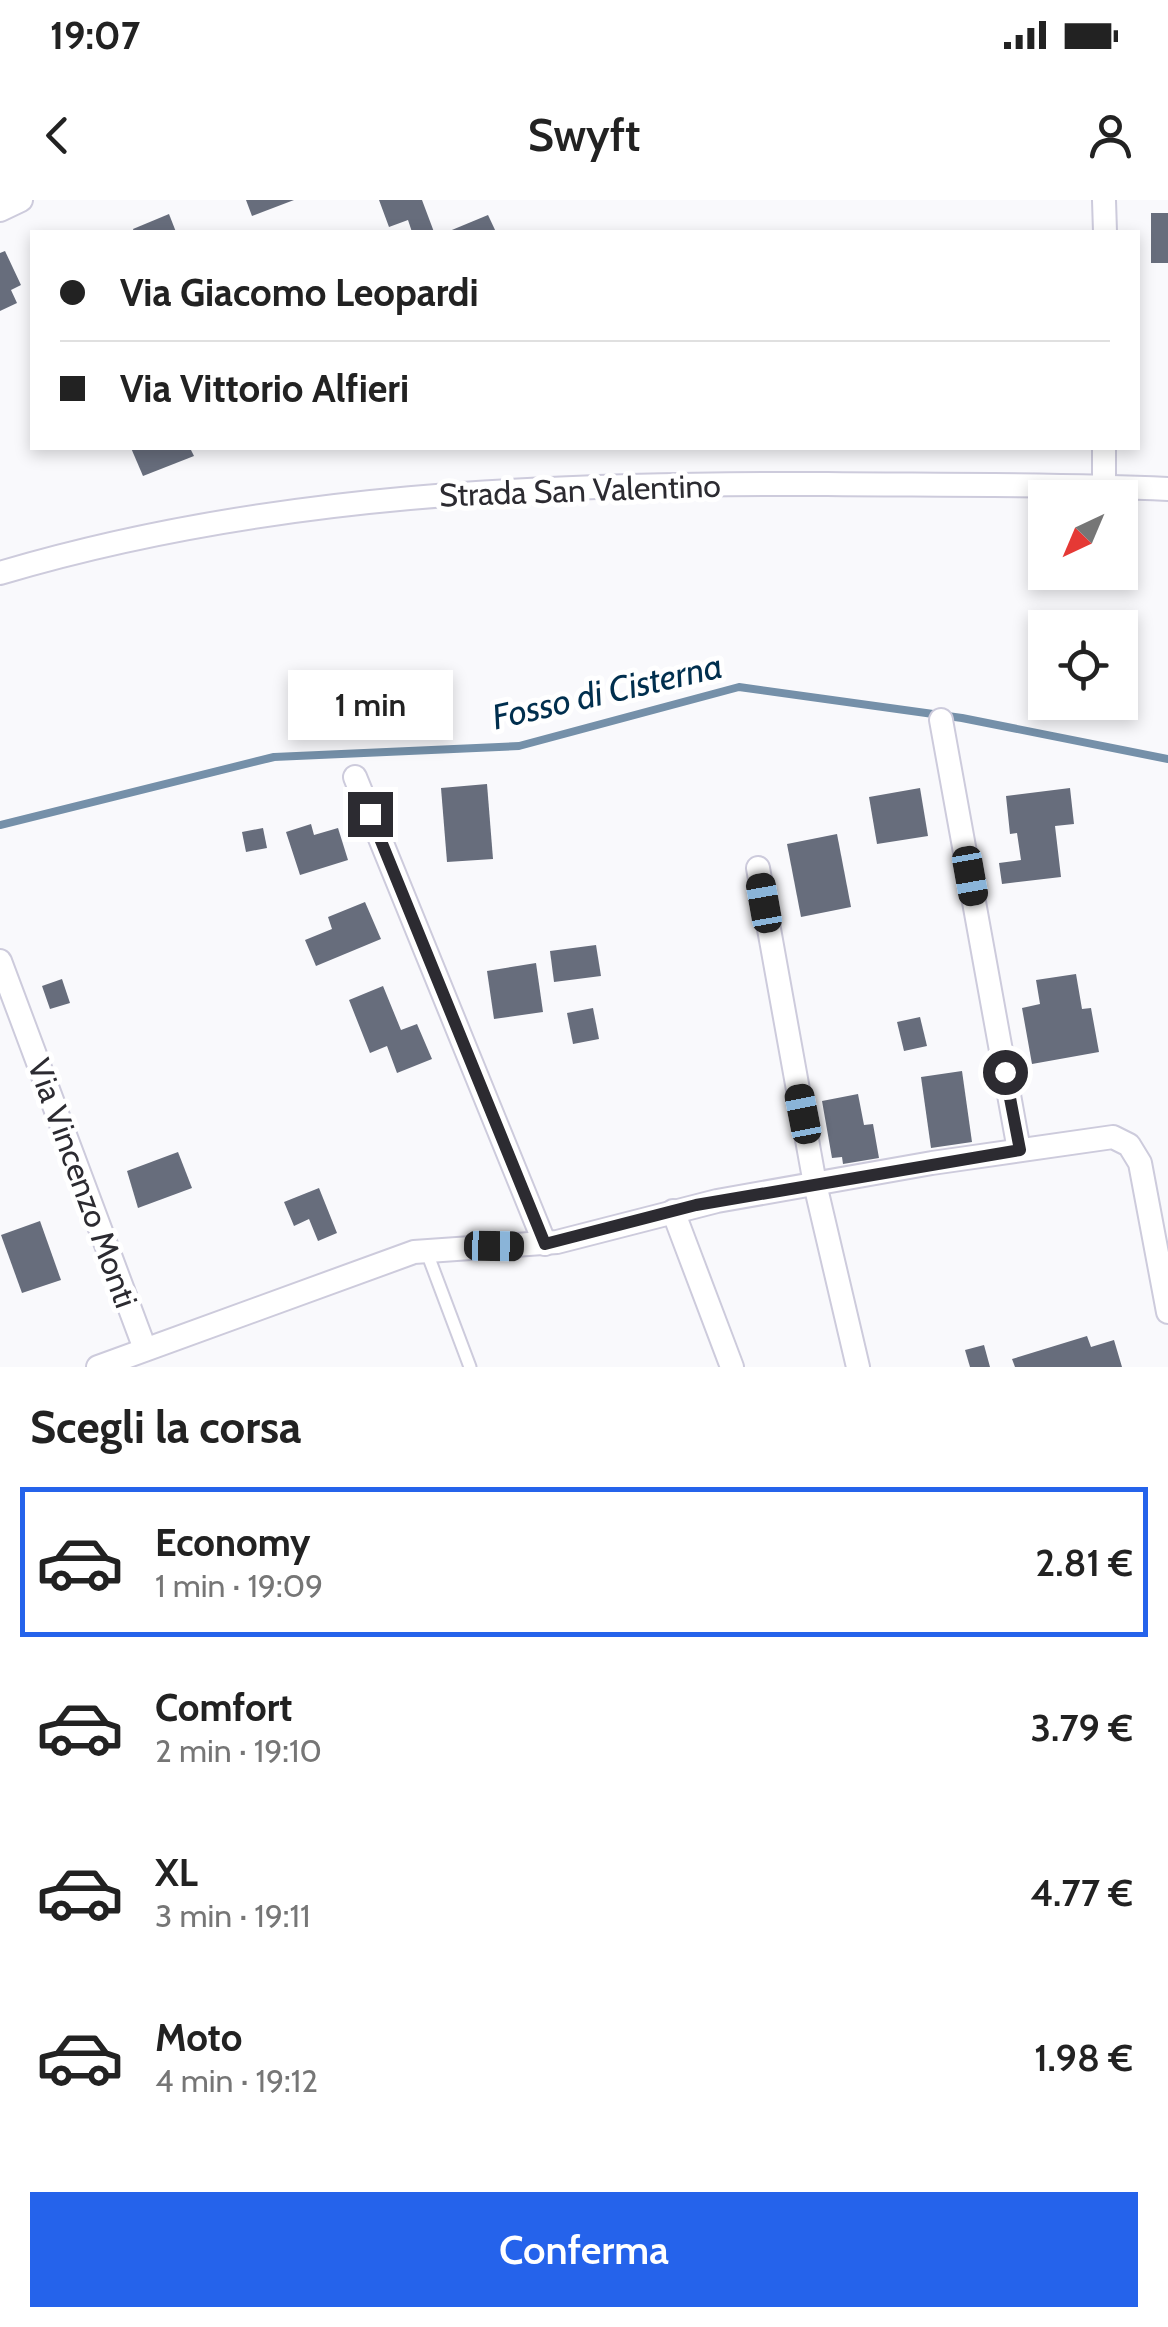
<!DOCTYPE html>
<html lang="it">
<head>
<meta charset="utf-8">
<style>
  :root { --surface:#fff; --page:#f6f6f6; --text:#222; --muted:#767676; --line:#e0e0e0; --accent:#2563eb }
  body { margin:0; font-family:Cabin,sans-serif; background:var(--page); color:var(--text); height:100vh; display:flex; flex-direction:column; font-size:38px; white-space:nowrap }
  * { box-sizing:border-box; margin:0 }
  p { font-size:32px; color:var(--muted) }
  .icon { flex:none; width:55px; height:55px; fill:none; stroke:currentColor; stroke-width:2; stroke-linecap:round; stroke-linejoin:round }
  .map { position:relative; height:1167px; overflow:hidden }
  .details { display:flex; flex-direction:column; background:var(--surface); flex:1 }
  .details>* { flex:none }
  .guide { position:absolute; left:30px; top:30px; width:1110px; height:220px; border-radius:0px; box-shadow:0 5px 15px #0003; display:grid; align-content:center; height:220px; padding:0 30px; background:var(--surface) }
  .needle { width:65px; rotate:224deg }
  .buttons { position:absolute; left:1028px; top:280px; display:grid; gap:20px }
  .buttons a { display:grid; place-items:center; width:110px; height:110px; border-radius:0px; background:var(--surface); box-shadow:0 5px 15px #0003; font-size:50px }
  .end { position:absolute; width:45px; height:45px; margin:-22px; border:12px solid #2c2b31; background:#fff; box-shadow:0 0 0 5px #fff }
  .from { border-radius:50% }
  .bubble { position:absolute; height:70px; border-radius:0px; background:var(--surface); box-shadow:0 5px 15px #0003; font-size:32px; font-weight:600; line-height:70px; text-align:center }
  .car { position:absolute; width:30px; height:60px; margin:-30px -15px; border-radius:12px; box-shadow:0 0 8px 2px #0007; background:linear-gradient(#222 24%,#8ab4d8 0 40%,#222 0 76%,#8ab4d8 0 86%,#222 0) }
  .guide b { display:flex; align-items:center; gap:35px; height:95px; font-size:38px }
  .guide b+b { border-top:2px solid var(--line) }
  .guide i { width:25px; height:25px; background:var(--text) }
  ul { padding:0; list-style:none }
  li { display:flex; align-items:center; gap:30px; height:150px; margin:0 20px 15px; padding:0 10px; border:5px solid transparent; border-radius:0px }
  li div { flex:1 }
  li b { display:block; font-size:38px }
  li em { font-style:normal; font-weight:600 }
  li.active { border-color:var(--accent) }
  li>.icon { width:90px; height:90px; stroke-width:1.5 }
  h2 { padding:0 30px; font-size:45px; line-height:120px }
  .cta { display:flex; gap:20px; margin-top:auto; padding:20px 30px }
  .cta a { flex:1; height:115px; border-radius:0px; background:var(--accent); color:#fff; font-size:40px; font-weight:600; line-height:115px; text-align:center }
  .status { display:flex; justify-content:space-between; align-items:center; height:70px; padding:0 50px; background:var(--surface); direction:ltr }
  .status svg { height:28px; fill:currentColor }
  header { display:flex; justify-content:space-between; align-items:center; height:130px; padding:0 30px; background:var(--surface); font-size:45px; font-weight:600 }
  .map>svg:first-child { display:block }
</style>
</head>
<body>
<div class="status"><b>19:07</b><svg viewBox="0 0 49 12"><path d="M0 12V9h3v3zM5 12V6h3v6zM10 12V3h3v9zM15 12V0h3v12zM26 1h20v11H26zM47 4h2v5h-2z"/></svg></div>
<header><svg class="icon" aria-label="back" viewBox="0 0 24 24"><path d="M15 5l-7 7 7 7"/></svg>Swyft<svg class="icon" aria-label="person" viewBox="0 0 24 24"><circle cx="12" cy="8" r="4"/><path d="M4 21q1-7 8-7t8 7"/></svg></header>
<div class="map">
<svg width="1168" height="1167" viewBox="0 0 1168 1167">
  <rect width="100%" height="100%" fill="#f9f9fc"/>
  <g fill="none" stroke-linecap="round" stroke-linejoin="round">
    <path stroke="#7590a9" stroke-width="8" d="M 0,625 L 274,557 L 519,546 L 739,487 L 962,518 L 1168,559"/>
  </g>
  <g fill="#676d7c">
    <path d="M 246,0 L 294,0 L 252,16 Z"/>
    <path d="M 379,0 L 422,0 L 434,32 L 412,32 L 408,20 L 389,27 Z"/>
    <rect x="1151" y="13" width="17" height="50"/>
    <path d="M 169,14 L 176,32 L 134,32 L 133,29 Z"/>
    <path d="M 488,15 L 496,32 L 447,32 Z"/>
    <path d="M 5,51 L 21,85 L 11,90 L 17,103 L 0,111 L 0,53 Z"/>
    <path d="M 131,248 L 190,248 L 194,256 L 143,276 Z"/>
    <path d="M 487,584 L 493,659 L 447,662 L 441,588 Z"/>
    <path d="M 920,588 L 928,636 L 877,644 L 869,597 Z"/>
    <path d="M 1070,588 L 1074,624 L 1055,626 L 1061,677 L 1002,684 L 999,663 L 1021,660 L 1017,633 L 1010,634 L 1006,596 Z"/>
    <path d="M 311,624 L 314,635 L 338,628 L 348,660 L 300,675 L 286,632 Z"/>
    <path d="M 263,628 L 267,648 L 246,652 L 242,632 Z"/>
    <path d="M 837,634 L 851,707 L 801,717 L 787,644 Z"/>
    <path d="M 365,702 L 381,739 L 316,766 L 305,740 L 332,729 L 328,717 Z"/>
    <path d="M 596,745 L 601,776 L 554,782 L 550,751 Z"/>
    <path d="M 536,763 L 543,812 L 494,819 L 487,771 Z"/>
    <path d="M 1076,774 L 1082,809 L 1091,808 L 1099,852 L 1032,864 L 1022,808 L 1040,804 L 1036,780 Z"/>
    <path d="M 62,779 L 70,803 L 50,809 L 42,786 Z"/>
    <path d="M 383,786 L 401,830 L 417,824 L 432,859 L 397,873 L 387,846 L 370,853 L 349,800 Z"/>
    <path d="M 593,808 L 599,839 L 573,844 L 567,813 Z"/>
    <path d="M 920,817 L 927,846 L 904,851 L 897,822 Z"/>
    <path d="M 962,871 L 972,942 L 931,948 L 921,877 Z"/>
    <path d="M 858,894 L 864,925 L 873,924 L 879,958 L 843,964 L 842,957 L 832,958 L 822,901 Z"/>
    <path d="M 178,952 L 192,988 L 138,1008 L 127,971 Z"/>
    <path d="M 319,988 L 337,1033 L 318,1041 L 309,1019 L 294,1026 L 284,1002 Z"/>
    <path d="M 40,1021 L 61,1080 L 22,1093 L 1,1035 Z"/>
    <path d="M 1087,1136 L 1091,1147 L 1114,1140 L 1122,1167 L 1015,1167 L 1012,1159 Z"/>
    <path d="M 984,1145 L 990,1167 L 970,1167 L 965,1150 Z"/>
  </g>
  <g fill="none" stroke-linecap="round" stroke-linejoin="round">
    <g stroke="#cdcbdc" stroke-width="15">
      <path id="lane" d="M 426,1050 L 470,1167"/>
    </g>
    <g stroke="#cdcbdc" stroke-width="26">
      <g id="street">
        <path d="M 1104,0 L 1105,32"/>
        <path d="M 0,10 L 21,0"/>
        <path d="M 1104,286 L 1104,248"/>
        <path d="M 0,373 C 269,293 547,283 827,284 C 940,285 1054,284 1168,289"/>
        <path d="M 941,520 L 1019,950"/>
        <path d="M 355,577 L 545,1044"/>
        <path d="M 758,668 L 815,984 L 858,1167"/>
        <path d="M 0,761 L 145,1149"/>
        <path d="M 673,1011 L 732,1167"/>
        <path d="M 98,1167 L 414,1052 L 557,1042 L 717,1001 L 932,963 L 1113,937 L 1129,945 L 1140,963 L 1168,1112"/>
      </g>
    </g>
    <use href="#lane" stroke="#fff" stroke-width="11"/>
    <use href="#street" stroke="#fff" stroke-width="22"/>
  </g>
  <g fill="none" stroke-linecap="round" stroke-linejoin="round">
    <path stroke="#2c2b31" stroke-width="12" d="M 370,614 L 545,1044 L 696,1005 L 1020,950 L 1005,872"/>
  </g>
  <g text-anchor="middle" dominant-baseline="central" stroke-width="10" stroke-linejoin="round" paint-order="stroke">
    <g font-size="32" fill="#2c2b31" stroke="#fff">
      <text transform="translate(580 290) rotate(-2)">Strada San Valentino</text>
      <text transform="translate(83 983) rotate(70)">Via Vincenzo Monti</text>
    </g>
    <g font-size="35" font-style="italic" fill="#002f4e" stroke="#fff">
      <text transform="translate(607 491) rotate(-13)">Fosso di Cisterna</text>
    </g>
  </g>
</svg>
<div class="buttons">
<a><svg class="needle" viewBox="-14 -14 28 28"><path d="M0-13l5 13h-10z" fill="#e53935"/><path d="M0 13l5-13h-10z" fill="#767676"/></svg></a>
<a><svg class="icon" aria-label="locate" viewBox="0 0 24 24"><circle cx="12" cy="12" r="6"/><path d="M12 2v4M12 18v4M2 12h4M18 12h4"/></svg></a>
</div>
<i class="end from" style="left:1005px;top:872px"></i>
<i class="end" style="left:370px;top:614px"></i>
<div class="bubble" style="left:288px;top:470px;width:165px">1 min</div>
<i class="car" style="left:970px;top:676px;rotate:170deg"></i>
<i class="car" style="left:764px;top:703px;rotate:350deg"></i>
<i class="car" style="left:803px;top:914px;rotate:349deg"></i>
<i class="car" style="left:494px;top:1046px;rotate:91deg"></i>
<div class="guide">
<b><i class="from"></i>Via Giacomo Leopardi</b>
<b><i></i>Via Vittorio Alfieri</b>
</div>
</div>
<section class="details">
<h2>Scegli la corsa</h2>
<ul>
<li class="active"><svg class="icon" aria-label="car" viewBox="0 0 24 24"><path d="M5 17H2v-5l4-1 3-4h7l3 4 3 1v5h-3M9 17h6M6 11h13"/><circle cx="7" cy="17" r="2"/><circle cx="17" cy="17" r="2"/></svg><div><b>Economy</b><p>1 min · 19:09</p></div><em>2.81 €</em></li>
<li><svg class="icon" aria-label="car" viewBox="0 0 24 24"><path d="M5 17H2v-5l4-1 3-4h7l3 4 3 1v5h-3M9 17h6M6 11h13"/><circle cx="7" cy="17" r="2"/><circle cx="17" cy="17" r="2"/></svg><div><b>Comfort</b><p>2 min · 19:10</p></div><em>3.79 €</em></li>
<li><svg class="icon" aria-label="car" viewBox="0 0 24 24"><path d="M5 17H2v-5l4-1 3-4h7l3 4 3 1v5h-3M9 17h6M6 11h13"/><circle cx="7" cy="17" r="2"/><circle cx="17" cy="17" r="2"/></svg><div><b>XL</b><p>3 min · 19:11</p></div><em>4.77 €</em></li>
<li><svg class="icon" aria-label="car" viewBox="0 0 24 24"><path d="M5 17H2v-5l4-1 3-4h7l3 4 3 1v5h-3M9 17h6M6 11h13"/><circle cx="7" cy="17" r="2"/><circle cx="17" cy="17" r="2"/></svg><div><b>Moto</b><p>4 min · 19:12</p></div><em>1.98 €</em></li>
</ul>
<div class="cta"><a>Conferma</a></div>
</section>
</body>
</html>
